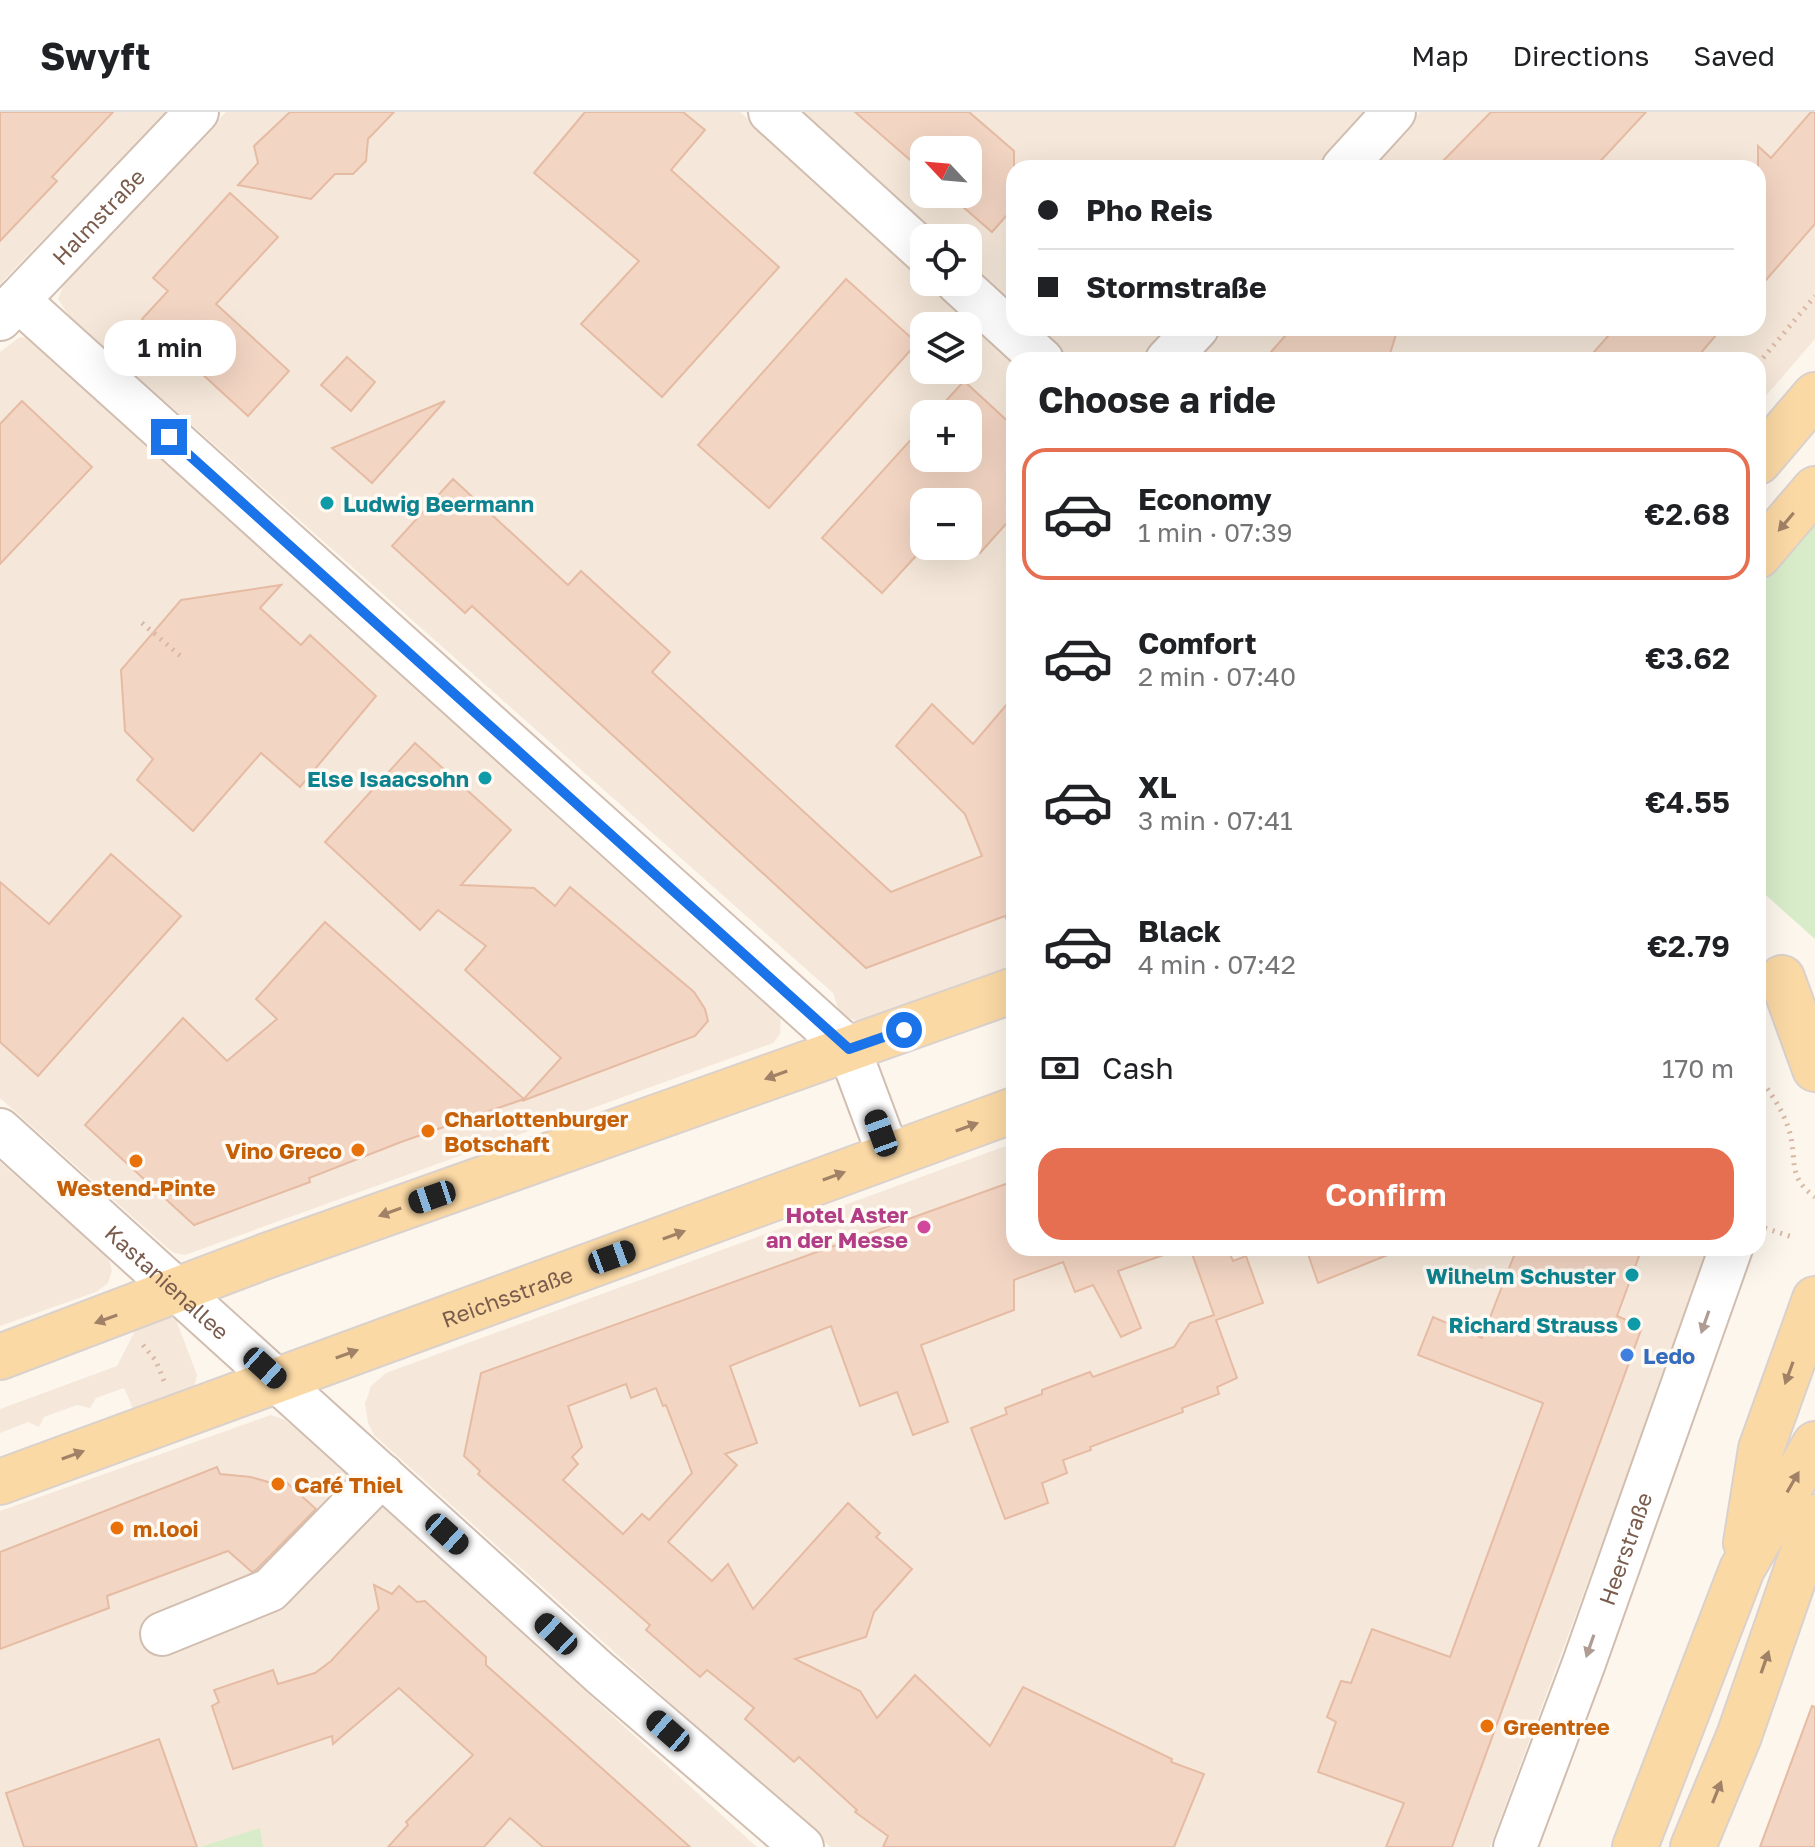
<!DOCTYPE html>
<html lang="en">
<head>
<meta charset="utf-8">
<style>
  :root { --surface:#fff; --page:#f6f6f6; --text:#202124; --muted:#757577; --line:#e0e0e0; --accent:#e76f51 }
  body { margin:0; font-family:"Golos Text",sans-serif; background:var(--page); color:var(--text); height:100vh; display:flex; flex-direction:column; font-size:30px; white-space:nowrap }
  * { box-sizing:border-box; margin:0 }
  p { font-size:26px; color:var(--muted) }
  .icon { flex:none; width:44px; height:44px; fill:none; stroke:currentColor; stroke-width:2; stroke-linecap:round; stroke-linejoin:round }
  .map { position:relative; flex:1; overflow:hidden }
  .sheet { position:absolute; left:1006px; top:240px; width:760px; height:904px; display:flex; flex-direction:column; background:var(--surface); border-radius:24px; box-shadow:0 8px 32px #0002 }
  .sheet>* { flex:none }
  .top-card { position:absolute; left:1006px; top:48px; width:760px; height:176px; border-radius:24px; box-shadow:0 8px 32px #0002; display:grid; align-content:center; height:176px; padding:0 32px; background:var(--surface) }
  .needle { width:52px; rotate:296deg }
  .tools { position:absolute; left:910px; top:24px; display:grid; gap:16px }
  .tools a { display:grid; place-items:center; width:72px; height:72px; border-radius:16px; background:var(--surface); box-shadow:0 8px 32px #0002; font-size:40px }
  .end { position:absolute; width:36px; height:36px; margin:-18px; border:10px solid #1a73e8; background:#fff; box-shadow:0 0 0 4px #fff }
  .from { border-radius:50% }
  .bubble { position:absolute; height:56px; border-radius:24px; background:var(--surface); box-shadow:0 8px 32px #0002; font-size:26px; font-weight:600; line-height:56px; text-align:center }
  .car { position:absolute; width:24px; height:48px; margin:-24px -12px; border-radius:10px; box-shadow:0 0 6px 2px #0007; background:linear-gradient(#222 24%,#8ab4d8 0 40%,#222 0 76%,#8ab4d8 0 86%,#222 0) }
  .top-card b { display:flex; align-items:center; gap:28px; height:76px; font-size:30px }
  .top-card b+b { border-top:2px solid var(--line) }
  .top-card i { width:20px; height:20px; background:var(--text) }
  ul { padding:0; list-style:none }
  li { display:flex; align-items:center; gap:24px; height:132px; margin:0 16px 12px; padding:0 16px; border:4px solid transparent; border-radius:24px }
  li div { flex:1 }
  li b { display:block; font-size:30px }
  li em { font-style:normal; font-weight:600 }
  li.selected { border-color:var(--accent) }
  li>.icon { width:72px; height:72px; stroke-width:1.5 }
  h2 { padding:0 32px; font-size:36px; line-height:96px }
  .pay { display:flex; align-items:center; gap:20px; height:88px; padding:0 32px; font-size:30px }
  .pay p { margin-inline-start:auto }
  .button { display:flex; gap:16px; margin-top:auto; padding:16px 32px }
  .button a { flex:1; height:92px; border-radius:24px; background:var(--accent); color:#fff; font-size:32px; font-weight:600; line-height:92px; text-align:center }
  header { display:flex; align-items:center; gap:48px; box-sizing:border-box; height:112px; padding:0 40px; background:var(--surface); border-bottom:2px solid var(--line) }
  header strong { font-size:38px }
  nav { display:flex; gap:44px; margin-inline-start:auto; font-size:28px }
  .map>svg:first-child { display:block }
</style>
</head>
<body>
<header>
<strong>Swyft</strong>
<nav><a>Map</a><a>Directions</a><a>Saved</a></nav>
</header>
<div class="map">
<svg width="1815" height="1735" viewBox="0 0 1815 1735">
  <rect width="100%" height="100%" fill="#fdf6ec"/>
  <g fill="#f5e8da" fill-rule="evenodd">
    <path d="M 0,0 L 167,0 L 0,172 Z"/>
    <path d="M 226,0 L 740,0 L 924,166 L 924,170 L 928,170 L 1015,248 L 1014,855 L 874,906 L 859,909 L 848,906 L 839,899 L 833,881 L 69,204 L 58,187 L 64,171 ZM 924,214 L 968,214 L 968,258 L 924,258 ZM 924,302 L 968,302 L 968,346 L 924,346 ZM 924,390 L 968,390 L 968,434 L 924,434 Z"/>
    <path d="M 795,0 L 1369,0 L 1318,56 L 1014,56 L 1014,196 L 968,155 L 968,126 L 936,126 ZM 924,38 L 968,38 L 968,82 L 924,82 Z"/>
    <path d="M 1420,0 L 1815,0 L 1815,227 L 1758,293 L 1758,248 L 1193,248 L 1222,216 L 1758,216 L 1758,56 L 1368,56 Z"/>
    <path d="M 1037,216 L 1172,216 L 1143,248 L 1072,248 Z"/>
    <path d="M 20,225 L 29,226 L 781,902 L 780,922 L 773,931 L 185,1143 L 174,1141 L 165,1134 L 0,986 L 0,240 Z"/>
    <path d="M 1014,1031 L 1014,1136 L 1711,1136 L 1490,1735 L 830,1735 L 374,1323 L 368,1311 L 365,1292 L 371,1274 L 386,1261 Z"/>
    <path d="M 0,1050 L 109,1147 L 112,1159 L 108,1171 L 96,1180 L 0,1214 Z"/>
    <path d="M 166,1204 L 176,1208 L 197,1263 L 194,1276 L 135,1301 L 124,1276 L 96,1286 L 90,1296 L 77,1293 L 44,1305 L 39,1315 L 28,1310 L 0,1321 L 0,1297 L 117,1254 L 137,1215 Z"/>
    <path d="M 271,1303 L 285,1308 L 304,1324 L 757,1735 L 0,1735 L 0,1399 Z"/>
  </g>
  <g fill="#d8ecc9">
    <path d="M 1815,411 L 1815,827 L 1758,776 L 1758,477 Z"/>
    <path d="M 260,1716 L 263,1735 L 200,1735 Z"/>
  </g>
  <g fill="#f3d5c3" stroke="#e6bba3" stroke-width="2" fill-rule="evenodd">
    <path d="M 0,0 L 113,0 L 52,65 L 57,69 L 0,129 Z"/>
    <path d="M 290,0 L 394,0 L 368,27 L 366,49 L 353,62 L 335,62 L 311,87 L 238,73 L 258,51 L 254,34 Z"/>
    <path d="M 585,0 L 683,0 L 705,18 L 671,58 L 779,155 L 662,285 L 581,212 L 639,149 L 534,61 Z"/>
    <path d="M 855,0 L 969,0 L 1014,39 L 1014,95 L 992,120 L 948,82 L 968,82 L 968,38 L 924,38 L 924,60 Z"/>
    <path d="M 1491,0 L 1646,0 L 1594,56 L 1436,56 Z"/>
    <path d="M 1811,0 L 1815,0 L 1815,112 L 1758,177 L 1758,34 L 1771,46 Z"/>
    <path d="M 230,81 L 278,125 L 216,192 L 289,259 L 248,304 L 142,207 L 168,179 L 153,166 Z"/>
    <path d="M 846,167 L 917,231 L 769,396 L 698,333 Z"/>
    <path d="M 1292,216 L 1398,216 L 1388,248 L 1264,248 Z"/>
    <path d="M 1615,216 L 1722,216 L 1695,248 L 1587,248 Z"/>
    <path d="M 347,245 L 375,270 L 351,299 L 321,273 Z"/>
    <path d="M 964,269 L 1014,315 L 1014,403 L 980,441 L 968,430 L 968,390 L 924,390 L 925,434 L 882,481 L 822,426 L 924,313 L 924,346 L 968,346 L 968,302 L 934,302 Z"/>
    <path d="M 22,289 L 92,355 L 0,452 L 0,312 Z"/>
    <path d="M 445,289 L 372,371 L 332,336 Z"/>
    <path d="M 453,367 L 568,473 L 581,459 L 670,540 L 652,560 L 891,780 L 982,744 L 965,702 L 896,634 L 932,592 L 973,632 L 1014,584 L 1014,821 L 1005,804 L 866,856 L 472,494 L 465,501 L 392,434 Z"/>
    <path d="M 281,473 L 260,496 L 301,533 L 310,523 L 376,584 L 300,675 L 261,641 L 193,719 L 137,668 L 153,647 L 125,619 L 121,558 L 181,488 Z"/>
    <path d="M 415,631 L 511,718 L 461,773 L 534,776 L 555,794 L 570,775 L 694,880 L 705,897 L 708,909 L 695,924 L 522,989 L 561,946 L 465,858 L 486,834 L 438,798 L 420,818 L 325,730 Z"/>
    <path d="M 111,742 L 181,804 L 38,964 L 0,930 L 0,770 L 49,812 Z"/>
    <path d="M 325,810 L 524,987 L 401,1030 L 309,1066 L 310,1070 L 194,1113 L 85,1013 L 183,906 L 227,949 L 277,907 L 256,887 Z"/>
    <path d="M 1014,1069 L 1014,1136 L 1171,1136 L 1172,1140 L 1118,1159 L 1141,1216 L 1121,1225 L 1093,1173 L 1075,1180 L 1063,1150 L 1014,1168 L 1014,1198 L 921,1233 L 948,1310 L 913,1323 L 897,1280 L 860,1294 L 831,1214 L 730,1254 L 757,1331 L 725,1342 L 737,1353 L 668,1430 L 712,1469 L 728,1452 L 753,1497 L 848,1391 L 880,1421 L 876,1425 L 912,1457 L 874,1500 L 866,1525 L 795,1547 L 860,1579 L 877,1606 L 915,1563 L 990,1634 L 1023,1575 L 1172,1647 L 1171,1650 L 1204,1662 L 1174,1735 L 883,1735 L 888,1724 L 855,1700 L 857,1698 L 799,1645 L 794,1650 L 745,1607 L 754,1596 L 707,1558 L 700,1565 L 646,1518 L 650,1513 L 478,1362 L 480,1359 L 464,1344 L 481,1261 ZM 626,1272 L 631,1286 L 656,1276 L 663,1294 L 666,1293 L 692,1361 L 649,1408 L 642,1402 L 623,1422 L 563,1368 L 578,1352 L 572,1345 L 582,1335 L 568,1294 Z"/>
    <path d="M 1190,1136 L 1227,1136 L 1233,1149 L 1246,1144 L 1263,1191 L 1216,1208 L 1237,1266 L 1217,1275 L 1219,1282 L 1182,1296 L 1183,1300 L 1090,1335 L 1091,1338 L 1063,1348 L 1067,1361 L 1042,1371 L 1048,1391 L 1005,1407 L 971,1316 L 1007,1302 L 1005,1296 L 1042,1282 L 1042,1278 L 1090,1260 L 1093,1265 L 1174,1235 L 1190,1211 L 1214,1203 Z"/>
    <path d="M 1306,1136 L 1400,1136 L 1400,1138 L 1318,1171 Z"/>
    <path d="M 1517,1136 L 1642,1136 L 1617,1204 L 1642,1215 L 1452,1735 L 1386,1735 L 1404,1691 L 1318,1660 L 1336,1610 L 1327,1605 L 1341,1569 L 1351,1571 L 1372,1517 L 1450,1545 L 1543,1291 L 1418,1243 L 1433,1205 L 1482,1226 Z"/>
    <path d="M 217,1355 L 220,1362 L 251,1365 L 282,1374 L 286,1370 L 316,1397 L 256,1458 L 252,1460 L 228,1439 L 107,1484 L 109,1496 L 0,1537 L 0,1440 Z"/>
    <path d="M 374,1473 L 392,1482 L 399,1474 L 417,1490 L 425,1489 L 486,1545 L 486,1553 L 690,1735 L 543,1735 L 510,1706 L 484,1735 L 388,1735 L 408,1713 L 406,1710 L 473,1643 L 399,1576 L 333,1632 L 332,1624 L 233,1657 L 212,1594 L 219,1590 L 214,1578 L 273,1558 L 278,1572 L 315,1561 L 331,1549 L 379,1497 Z"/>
    <path d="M 1812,1594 L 1815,1595 L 1815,1735 L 1760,1735 Z"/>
    <path d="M 159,1627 L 197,1735 L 24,1735 L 6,1681 Z"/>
  </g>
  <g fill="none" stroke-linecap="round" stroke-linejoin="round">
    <g stroke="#d1beb0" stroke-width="46">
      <g id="minor">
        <path d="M 770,0 L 924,140"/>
        <path d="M 1343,56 L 1394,0"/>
        <path d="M 957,170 L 1042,248"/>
        <path d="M 18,188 L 849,937 L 889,1044"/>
        <path id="s1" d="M 0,207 L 197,0"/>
        <path d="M 1167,248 L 1197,216"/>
        <path id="s2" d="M 0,1018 L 600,1561 L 802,1735"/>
        <path d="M 162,1522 L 270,1478 L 382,1363"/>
        <path id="s3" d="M 1515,1735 L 1584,1551 L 1731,1136"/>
      </g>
    </g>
    <g stroke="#dad1cd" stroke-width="48">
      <g id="major">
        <path d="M 1758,350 L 1815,283"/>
        <path d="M 1758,444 L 1815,377"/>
        <path d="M 1782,866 L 1815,957"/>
        <path d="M 0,1245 L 266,1144 L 1014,878"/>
        <path id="s4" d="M 0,1370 L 1014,998"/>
        <path d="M 1746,1431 L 1761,1337 L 1815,1187"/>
        <path d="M 1635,1735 L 1742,1457 L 1815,1332"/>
        <path d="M 1693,1735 L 1739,1624 L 1815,1405"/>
      </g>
    </g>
    <g stroke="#d9b8a5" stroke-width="5" stroke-dasharray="2 6" stroke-linecap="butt">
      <path d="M 1758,252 L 1815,184"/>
      <path d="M 142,511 L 184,547"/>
      <path d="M 1758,964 C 1770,980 1783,998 1789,1018 C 1798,1048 1786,1064 1815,1085"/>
      <path d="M 1765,1116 L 1795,1126"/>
      <path d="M 143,1233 L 156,1249 L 164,1269"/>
    </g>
    <use href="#minor" stroke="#fff" stroke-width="42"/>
    <use href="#major" stroke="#fbd9a5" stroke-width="44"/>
  </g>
  <defs><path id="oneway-solid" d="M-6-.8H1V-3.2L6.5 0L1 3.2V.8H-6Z" transform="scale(2)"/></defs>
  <g fill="#a18267">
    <use href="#oneway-solid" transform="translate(1786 410) rotate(130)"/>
    <use href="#oneway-solid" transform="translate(776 963) rotate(160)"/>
    <use href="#oneway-solid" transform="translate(967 1015) rotate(-20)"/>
    <use href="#oneway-solid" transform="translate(834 1064) rotate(-20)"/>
    <use href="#oneway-solid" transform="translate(390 1100) rotate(160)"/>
    <use href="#oneway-solid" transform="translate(674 1123) rotate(-20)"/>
    <use href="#oneway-solid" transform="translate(106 1207) rotate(160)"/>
    <use href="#oneway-solid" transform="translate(347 1242) rotate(-20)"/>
    <use href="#oneway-solid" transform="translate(1789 1261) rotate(110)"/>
    <use href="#oneway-solid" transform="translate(73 1343) rotate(-20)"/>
    <use href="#oneway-solid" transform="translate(1793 1370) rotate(-60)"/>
    <use href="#oneway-solid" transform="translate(1765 1550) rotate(-71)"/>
    <use href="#oneway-solid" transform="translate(1717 1680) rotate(-68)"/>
  </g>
  <g fill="#af9d94">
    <use href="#oneway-solid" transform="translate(1705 1210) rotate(109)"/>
    <use href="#oneway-solid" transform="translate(1590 1534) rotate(109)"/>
  </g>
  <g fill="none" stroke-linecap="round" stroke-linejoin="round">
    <path stroke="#1a73e8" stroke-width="10" d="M 169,325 L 849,937 L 904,918"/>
  </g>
  <g fill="#0f9aa8" stroke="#fffaf3" stroke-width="3">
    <circle cx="327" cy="391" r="8"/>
    <circle cx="485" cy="666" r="8"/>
    <circle cx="1632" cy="1163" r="8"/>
    <circle cx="1634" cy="1212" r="8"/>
  </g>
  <g fill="#e8710a" stroke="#fffaf3" stroke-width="3">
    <circle cx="428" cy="1019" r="8"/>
    <circle cx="358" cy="1038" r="8"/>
    <circle cx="136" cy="1049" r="8"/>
    <circle cx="278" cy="1372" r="8"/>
    <circle cx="117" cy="1416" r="8"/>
    <circle cx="1487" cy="1614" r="8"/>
  </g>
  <circle fill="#d1479c" stroke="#fffaf3" stroke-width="3" cx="924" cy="1115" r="8"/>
  <circle fill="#3f7fe0" stroke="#fffaf3" stroke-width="3" cx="1627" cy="1243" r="8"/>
  <g text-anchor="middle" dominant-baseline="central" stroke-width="7" stroke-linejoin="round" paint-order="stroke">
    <g font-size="22" fill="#7a5c4d" stroke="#fffaf3">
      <text stroke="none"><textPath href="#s1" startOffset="142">Halmstraße</textPath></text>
      <text stroke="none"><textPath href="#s2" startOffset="226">Kastanienallee</textPath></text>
      <text stroke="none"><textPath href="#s4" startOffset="540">Reichsstraße</textPath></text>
      <text stroke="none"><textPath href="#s3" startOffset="318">Heerstraße</textPath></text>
    </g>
    <g font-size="22" font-weight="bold" fill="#0d838f" stroke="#fffaf3" text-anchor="end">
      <text x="343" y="391" text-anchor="start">Ludwig Beermann</text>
      <text x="469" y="666">Else Isaacsohn</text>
      <text x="1616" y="1163">Wilhelm Schuster</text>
      <text x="1618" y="1212">Richard Strauss</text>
    </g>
    <g font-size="22" font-weight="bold" fill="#c56008" stroke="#fffaf3" text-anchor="start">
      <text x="444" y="1006">Charlottenburger<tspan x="444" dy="25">Botschaft</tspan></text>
      <text x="342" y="1038" text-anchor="end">Vino Greco</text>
      <text x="136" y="1075" text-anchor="middle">Westend-Pinte</text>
      <text x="294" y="1372">Café Thiel</text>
      <text x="133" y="1416">m.looi</text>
      <text x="1503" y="1614">Greentree</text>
    </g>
    <g font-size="22" font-weight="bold" fill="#b23c85" stroke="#fffaf3" text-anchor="end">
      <text x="908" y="1102">Hotel Aster<tspan x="908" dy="25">an der Messe</tspan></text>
    </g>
    <g font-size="22" font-weight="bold" fill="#366cbe" stroke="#fffaf3" text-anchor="start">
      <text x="1643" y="1243">Ledo</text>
    </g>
  </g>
</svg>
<div class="tools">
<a><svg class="needle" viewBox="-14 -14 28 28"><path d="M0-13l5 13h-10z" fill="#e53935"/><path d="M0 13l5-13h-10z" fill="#757577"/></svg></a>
<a><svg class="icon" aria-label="locate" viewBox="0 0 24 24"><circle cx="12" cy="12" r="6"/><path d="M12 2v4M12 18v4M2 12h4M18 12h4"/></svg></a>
<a><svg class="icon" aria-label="layers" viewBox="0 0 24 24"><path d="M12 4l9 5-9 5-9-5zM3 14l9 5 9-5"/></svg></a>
<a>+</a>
<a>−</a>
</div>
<i class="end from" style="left:904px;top:918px"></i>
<i class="end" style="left:169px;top:325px"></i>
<div class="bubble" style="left:104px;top:208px;width:132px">1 min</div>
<i class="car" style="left:881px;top:1021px;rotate:340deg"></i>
<i class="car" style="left:432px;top:1085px;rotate:251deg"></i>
<i class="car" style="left:612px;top:1145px;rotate:70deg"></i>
<i class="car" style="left:265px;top:1256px;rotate:132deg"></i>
<i class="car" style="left:447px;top:1422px;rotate:132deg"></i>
<i class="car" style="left:556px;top:1522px;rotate:313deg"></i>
<i class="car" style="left:668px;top:1619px;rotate:311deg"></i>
<div class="top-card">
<b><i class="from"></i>Pho Reis</b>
<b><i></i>Stormstraße</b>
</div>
<section class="sheet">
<h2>Choose a ride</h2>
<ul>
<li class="selected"><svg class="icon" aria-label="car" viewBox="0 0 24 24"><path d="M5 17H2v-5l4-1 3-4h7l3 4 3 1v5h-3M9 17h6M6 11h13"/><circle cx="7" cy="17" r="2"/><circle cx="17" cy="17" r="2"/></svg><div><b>Economy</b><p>1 min · 07:39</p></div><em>€2.68</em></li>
<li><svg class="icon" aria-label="car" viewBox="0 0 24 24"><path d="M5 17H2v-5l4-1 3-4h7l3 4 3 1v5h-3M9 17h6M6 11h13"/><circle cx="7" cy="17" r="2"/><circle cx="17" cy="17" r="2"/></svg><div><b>Comfort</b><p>2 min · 07:40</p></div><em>€3.62</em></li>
<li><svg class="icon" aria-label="car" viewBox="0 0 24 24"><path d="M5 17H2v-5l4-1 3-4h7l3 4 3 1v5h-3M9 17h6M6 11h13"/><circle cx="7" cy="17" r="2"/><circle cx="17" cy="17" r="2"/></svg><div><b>XL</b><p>3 min · 07:41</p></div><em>€4.55</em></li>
<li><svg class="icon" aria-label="car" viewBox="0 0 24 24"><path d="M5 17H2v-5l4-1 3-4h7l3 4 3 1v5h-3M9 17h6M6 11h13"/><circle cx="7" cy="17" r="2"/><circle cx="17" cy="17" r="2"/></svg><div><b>Black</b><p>4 min · 07:42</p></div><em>€2.79</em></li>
</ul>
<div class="pay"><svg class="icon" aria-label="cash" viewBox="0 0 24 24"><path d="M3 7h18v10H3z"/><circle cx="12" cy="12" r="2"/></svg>Cash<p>170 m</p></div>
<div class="button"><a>Confirm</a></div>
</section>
</div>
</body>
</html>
